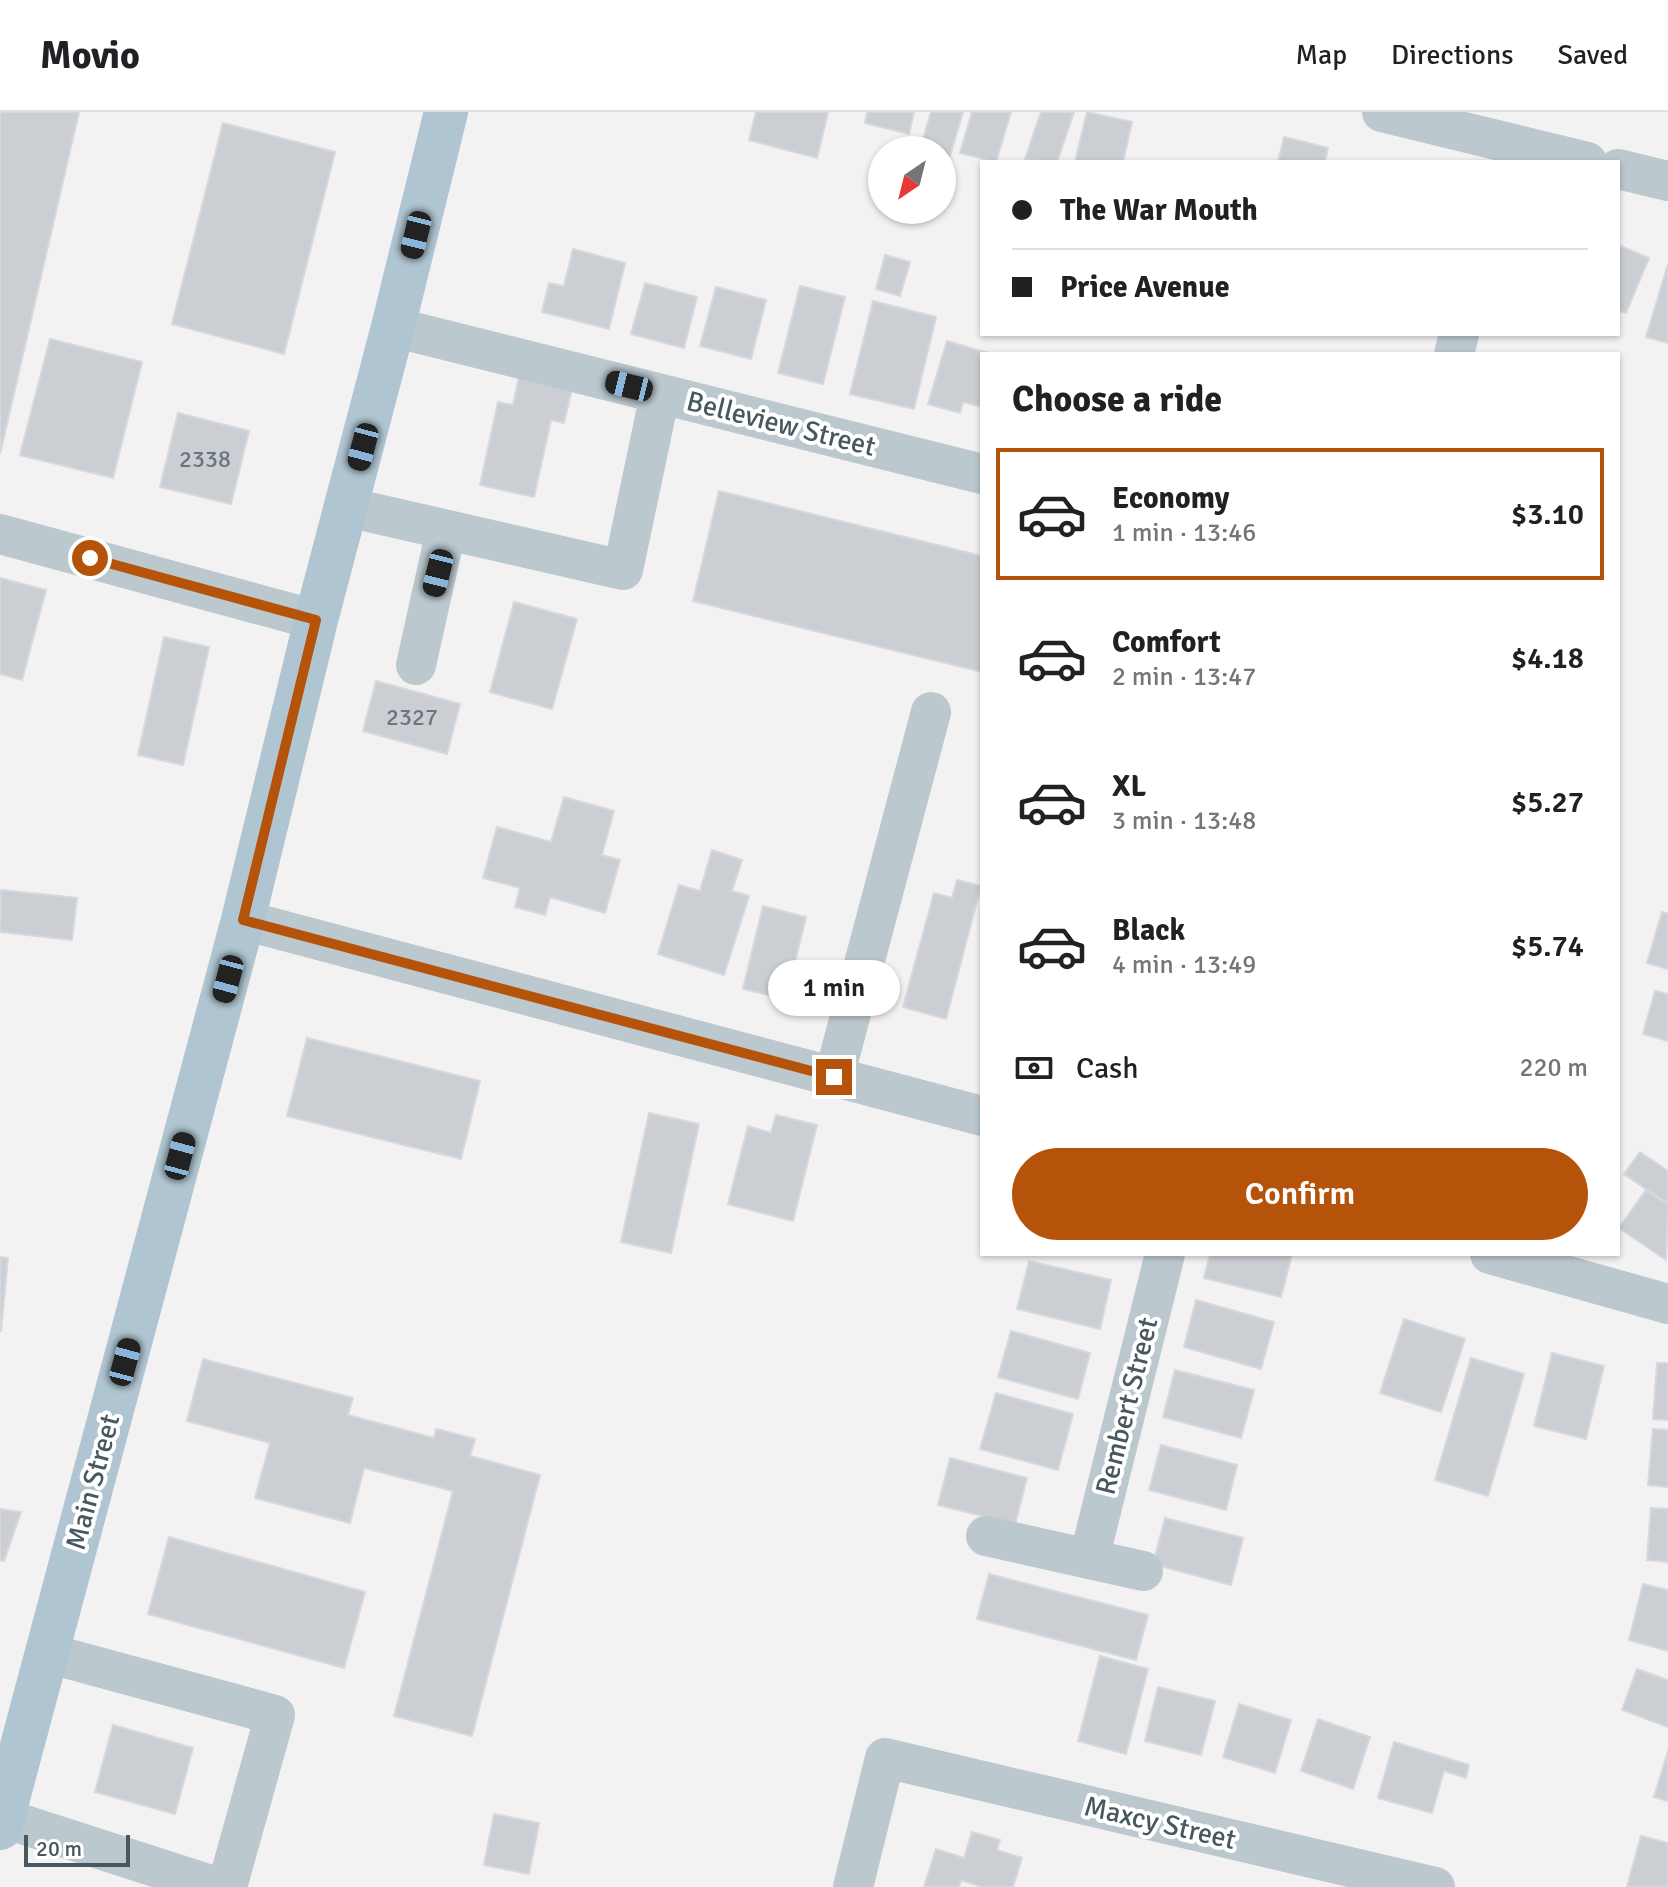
<!DOCTYPE html>
<html lang="en">
<head>
<meta charset="utf-8">
<style>
  :root { --surface:#fff; --page:#f6f6f6; --text:#202124; --muted:#757577; --line:#e0e0e0; --accent:#b45309 }
  body { margin:0; font-family:Signika,sans-serif; background:var(--page); color:var(--text); height:100vh; display:flex; flex-direction:column; font-size:30px; white-space:nowrap }
  * { box-sizing:border-box; margin:0 }
  p { font-size:26px; color:var(--muted) }
  .icon { flex:none; width:44px; height:44px; fill:none; stroke:currentColor; stroke-width:2; stroke-linecap:round; stroke-linejoin:round }
  .map { position:relative; flex:1; overflow:hidden }
  .details { position:absolute; left:980px; top:240px; width:640px; height:904px; display:flex; flex-direction:column; background:var(--surface); border-radius:0px; box-shadow:0 2px 6px #0004 }
  .details>* { flex:none }
  .guide { position:absolute; left:980px; top:48px; width:640px; height:176px; border-radius:0px; box-shadow:0 2px 6px #0004; display:grid; align-content:center; height:176px; padding:0 32px; background:var(--surface) }
  .needle { width:52px; rotate:215deg }
  .controls { position:absolute; left:868px; top:24px; display:grid; gap:16px }
  .controls a { display:grid; place-items:center; width:88px; height:88px; border-radius:50%; background:var(--surface); box-shadow:0 2px 6px #0004; font-size:40px }
  .scale { position:absolute; left:24px; bottom:20px; width:106px; box-sizing:border-box; padding-left:8px; border:4px solid #475860; border-top:0; font-size:22px; line-height:28px; white-space:nowrap; color:#475860; -webkit-text-stroke:6px #fff; paint-order:stroke }
  .end { position:absolute; width:36px; height:36px; margin:-18px; border:10px solid #b45309; background:#fff; box-shadow:0 0 0 4px #fff }
  .from { border-radius:50% }
  .bubble { position:absolute; height:56px; border-radius:28px; background:var(--surface); box-shadow:0 2px 6px #0004; font-size:26px; font-weight:600; line-height:56px; text-align:center }
  .car { position:absolute; width:24px; height:48px; margin:-24px -12px; border-radius:10px; box-shadow:0 0 6px 2px #0007; background:linear-gradient(#222 24%,#8ab4d8 0 40%,#222 0 76%,#8ab4d8 0 86%,#222 0) }
  .guide b { display:flex; align-items:center; gap:28px; height:76px; font-size:30px }
  .guide b+b { border-top:2px solid var(--line) }
  .guide i { width:20px; height:20px; background:var(--text) }
  ul { padding:0; list-style:none }
  li { display:flex; align-items:center; gap:24px; height:132px; margin:0 16px 12px; padding:0 16px; border:4px solid transparent; border-radius:0px }
  li div { flex:1 }
  li b { display:block; font-size:30px }
  li em { font-style:normal; font-weight:600 }
  li.on { border-color:var(--accent) }
  li>.icon { width:72px; height:72px; stroke-width:1.5 }
  h2 { padding:0 32px; font-size:36px; line-height:96px }
  .pay { display:flex; align-items:center; gap:20px; height:88px; padding:0 32px; font-size:30px }
  .pay p { margin-inline-start:auto }
  .action { display:flex; gap:16px; margin-top:auto; padding:16px 32px }
  .action a { flex:1; height:92px; border-radius:48px; background:var(--accent); color:#fff; font-size:32px; font-weight:600; line-height:92px; text-align:center }
  header { display:flex; align-items:center; gap:48px; box-sizing:border-box; height:112px; padding:0 40px; background:var(--surface); border-bottom:2px solid var(--line) }
  header strong { font-size:38px }
  nav { display:flex; gap:44px; margin-inline-start:auto; font-size:28px }
  .map>svg:first-child { display:block }
</style>
</head>
<body>
<header>
<strong>Movio</strong>
<nav><a>Map</a><a>Directions</a><a>Saved</a></nav>
</header>
<div class="map">
<svg width="1668" height="1775" viewBox="0 0 1668 1775">
  <rect width="100%" height="100%" fill="#f3f1f1"/>
  <g fill="#cbcfd4" stroke="#d5d8dd" stroke-width="2">
    <path d="M 0,0 L 79,0 L 0,342 Z"/>
    <path d="M 756,0 L 828,0 L 817,46 L 749,28 Z"/>
    <path d="M 867,0 L 914,0 L 909,22 L 865,11 Z"/>
    <path d="M 931,0 L 963,0 L 949,47 L 942,45 L 942,38 L 920,38 Z"/>
    <path d="M 972,0 L 1011,0 L 996,50 L 960,41 Z"/>
    <path d="M 1041,0 L 1074,0 L 1057,50 L 1025,47 Z"/>
    <path d="M 1087,0 L 1132,10 L 1123,50 L 1075,50 Z"/>
    <path d="M 223,11 L 335,40 L 284,242 L 172,212 Z"/>
    <path d="M 1284,25 L 1328,36 L 1325,50 L 1278,50 Z"/>
    <path d="M 1618,133 L 1649,146 L 1626,201 L 1618,198 Z"/>
    <path d="M 573,137 L 625,151 L 609,217 L 542,200 L 549,171 L 564,174 Z"/>
    <path d="M 885,143 L 910,150 L 900,184 L 876,177 Z"/>
    <path d="M 1668,152 L 1668,231 L 1646,225 Z"/>
    <path d="M 645,171 L 697,185 L 684,236 L 631,222 Z"/>
    <path d="M 800,174 L 845,185 L 823,272 L 778,261 Z"/>
    <path d="M 716,175 L 766,188 L 751,247 L 700,234 Z"/>
    <path d="M 873,189 L 936,205 L 914,297 L 850,282 Z"/>
    <path d="M 50,227 L 142,250 L 113,366 L 20,343 Z"/>
    <path d="M 947,229 L 991,242 L 982,242 L 982,295 L 963,290 L 960,301 L 928,292 Z"/>
    <path d="M 519,265 L 572,277 L 564,311 L 551,308 L 534,385 L 480,373 L 498,290 L 513,293 Z"/>
    <path d="M 178,301 L 249,319 L 231,392 L 160,375 Z"/>
    <path d="M 719,379 L 982,444 L 982,560 L 693,489 Z"/>
    <path d="M 0,466 L 46,478 L 22,568 L 0,562 Z"/>
    <path d="M 514,490 L 577,507 L 552,597 L 490,580 Z"/>
    <path d="M 164,525 L 209,535 L 183,653 L 138,643 Z"/>
    <path d="M 376,569 L 460,592 L 447,642 L 363,619 Z"/>
    <path d="M 564,685 L 614,699 L 602,743 L 620,748 L 605,801 L 550,785 L 545,803 L 515,795 L 520,776 L 483,766 L 497,715 L 551,730 Z"/>
    <path d="M 712,738 L 742,748 L 732,779 L 749,784 L 724,863 L 658,842 L 679,773 L 700,779 Z"/>
    <path d="M 957,768 L 981,774 L 946,907 L 903,895 L 934,781 L 952,786 Z"/>
    <path d="M 1,778 L 77,786 L 72,828 L 0,820 Z"/>
    <path d="M 763,794 L 806,805 L 786,887 L 743,877 Z"/>
    <path d="M 1662,800 L 1668,802 L 1668,857 L 1647,851 Z"/>
    <path d="M 1655,879 L 1668,882 L 1668,929 L 1643,922 Z"/>
    <path d="M 307,926 L 480,969 L 461,1047 L 287,1004 Z"/>
    <path d="M 649,1001 L 699,1012 L 671,1141 L 621,1130 Z"/>
    <path d="M 776,1003 L 817,1013 L 793,1109 L 728,1092 L 748,1014 L 771,1021 Z"/>
    <path d="M 1640,1040 L 1668,1059 L 1668,1092 L 1624,1062 Z"/>
    <path d="M 1646,1078 L 1668,1093 L 1666,1148 L 1619,1116 Z"/>
    <path d="M 1210,1142 L 1292,1142 L 1281,1185 L 1204,1166 Z"/>
    <path d="M 0,1145 L 8,1146 L 1,1219 L 0,1219 Z"/>
    <path d="M 1029,1149 L 1111,1168 L 1100,1217 L 1017,1197 Z"/>
    <path d="M 1196,1188 L 1274,1210 L 1261,1257 L 1184,1235 Z"/>
    <path d="M 1404,1207 L 1465,1227 L 1441,1300 L 1380,1281 Z"/>
    <path d="M 1011,1219 L 1090,1241 L 1078,1287 L 998,1265 Z"/>
    <path d="M 1552,1241 L 1604,1254 L 1586,1327 L 1534,1314 Z"/>
    <path d="M 1471,1246 L 1524,1262 L 1488,1384 L 1435,1368 Z"/>
    <path d="M 203,1247 L 353,1286 L 348,1303 L 434,1326 L 436,1317 L 475,1327 L 470,1344 L 540,1363 L 472,1624 L 394,1604 L 453,1379 L 364,1356 L 350,1411 L 255,1386 L 270,1331 L 187,1309 Z"/>
    <path d="M 1657,1251 L 1668,1251 L 1668,1308 L 1653,1307 Z"/>
    <path d="M 1175,1258 L 1254,1278 L 1241,1326 L 1163,1305 Z"/>
    <path d="M 996,1281 L 1073,1302 L 1058,1358 L 980,1337 Z"/>
    <path d="M 1653,1317 L 1668,1318 L 1668,1375 L 1648,1373 Z"/>
    <path d="M 1161,1333 L 1237,1353 L 1226,1398 L 1149,1378 Z"/>
    <path d="M 950,1346 L 1027,1366 L 1015,1412 L 938,1393 Z"/>
    <path d="M 1651,1396 L 1668,1397 L 1668,1450 L 1647,1448 Z"/>
    <path d="M 0,1397 L 21,1400 L 4,1449 L 0,1448 Z"/>
    <path d="M 1165,1406 L 1243,1426 L 1231,1473 L 1153,1452 Z"/>
    <path d="M 169,1425 L 365,1480 L 344,1556 L 148,1502 Z"/>
    <path d="M 989,1462 L 1148,1503 L 1136,1548 L 977,1507 Z"/>
    <path d="M 1643,1472 L 1668,1478 L 1668,1539 L 1629,1528 Z"/>
    <path d="M 1100,1544 L 1148,1557 L 1126,1642 L 1078,1629 Z"/>
    <path d="M 1637,1557 L 1668,1568 L 1668,1615 L 1622,1598 Z"/>
    <path d="M 1158,1575 L 1215,1589 L 1201,1643 L 1145,1629 Z"/>
    <path d="M 1239,1592 L 1291,1608 L 1275,1661 L 1223,1645 Z"/>
    <path d="M 1318,1607 L 1370,1625 L 1353,1677 L 1301,1659 Z"/>
    <path d="M 113,1613 L 193,1636 L 175,1702 L 95,1680 Z"/>
    <path d="M 1394,1630 L 1469,1653 L 1466,1666 L 1444,1659 L 1432,1701 L 1378,1686 Z"/>
    <path d="M 1668,1639 L 1668,1689 L 1654,1685 Z"/>
    <path d="M 494,1702 L 539,1711 L 529,1762 L 484,1753 Z"/>
    <path d="M 972,1720 L 1000,1728 L 997,1738 L 1022,1746 L 1013,1775 L 982,1775 L 961,1768 L 959,1775 L 924,1775 L 936,1737 L 964,1746 Z"/>
    <path d="M 1641,1724 L 1668,1731 L 1668,1775 L 1627,1775 Z"/>
  </g>
  <g fill="none" stroke-linecap="round" stroke-linejoin="round">
    <g stroke="#bbc8ce" stroke-width="40">
      <path d="M 1382,0 L 1587,50"/>
      <path d="M 1618,57 L 1668,69"/>
      <path d="M 393,215 L 982,362"/>
      <path d="M 1454,242 L 1459,222"/>
      <path d="M 347,395 L 623,458 L 660,282"/>
      <path d="M 0,422 L 316,508"/>
      <path d="M 416,553 L 446,418"/>
      <path d="M 243,808 L 982,1004"/>
      <path d="M 834,965 L 931,600"/>
      <path d="M 1490,1142 L 1668,1192"/>
      <path d="M 986,1424 L 1143,1459"/>
      <path d="M 1089,1447 L 1165,1142"/>
      <path d="M 47,1541 L 275,1603 L 227,1775"/>
      <path d="M 0,1705 L 217,1775"/>
      <path d="M 853,1775 L 885,1646 L 1435,1775"/>
    </g>
    <path stroke="#afc5d1" stroke-width="44" d="M 0,1716 L 243,808 L 316,508 L 393,215 L 446,0"/>
  </g>
  <g fill="none" stroke-linecap="round" stroke-linejoin="round">
    <path stroke="#b45309" stroke-width="10" d="M 90,446 L 316,508 L 243,808 L 834,965"/>
  </g>
  <g text-anchor="middle" dominant-baseline="central" stroke-width="8" stroke-linejoin="round" paint-order="stroke">
    <g font-size="24" fill="#68767d">
      <text x="205" y="347">2338</text>
      <text x="412" y="605">2327</text>
    </g>
    <g font-size="28" fill="#475860" stroke="#fff">
      <text transform="translate(781 312) rotate(14)">Belleview Street</text>
      <text transform="translate(1127 1294) rotate(-76)">Rembert Street</text>
      <text transform="translate(93 1370) rotate(-75)">Main Street</text>
      <text transform="translate(1160 1711) rotate(13)">Maxcy Street</text>
    </g>
  </g>
</svg>
<div class="controls">
<a><svg class="needle" viewBox="-14 -14 28 28"><path d="M0-13l5 13h-10z" fill="#e53935"/><path d="M0 13l5-13h-10z" fill="#757577"/></svg></a>
</div>
<div class="scale">20 m</div>
<i class="end from" style="left:90px;top:446px"></i>
<i class="end" style="left:834px;top:965px"></i>
<div class="bubble" style="left:768px;top:848px;width:132px">1 min</div>
<i class="car" style="left:416px;top:123px;rotate:194deg"></i>
<i class="car" style="left:629px;top:274px;rotate:284deg"></i>
<i class="car" style="left:363px;top:335px;rotate:195deg"></i>
<i class="car" style="left:438px;top:461px;rotate:194deg"></i>
<i class="car" style="left:228px;top:867px;rotate:195deg"></i>
<i class="car" style="left:180px;top:1044px;rotate:15deg"></i>
<i class="car" style="left:125px;top:1250px;rotate:15deg"></i>
<div class="guide">
<b><i class="from"></i>The War Mouth</b>
<b><i></i>Price Avenue</b>
</div>
<section class="details">
<h2>Choose a ride</h2>
<ul>
<li class="on"><svg class="icon" aria-label="car" viewBox="0 0 24 24"><path d="M5 17H2v-5l4-1 3-4h7l3 4 3 1v5h-3M9 17h6M6 11h13"/><circle cx="7" cy="17" r="2"/><circle cx="17" cy="17" r="2"/></svg><div><b>Economy</b><p>1 min · 13:46</p></div><em>$3.10</em></li>
<li><svg class="icon" aria-label="car" viewBox="0 0 24 24"><path d="M5 17H2v-5l4-1 3-4h7l3 4 3 1v5h-3M9 17h6M6 11h13"/><circle cx="7" cy="17" r="2"/><circle cx="17" cy="17" r="2"/></svg><div><b>Comfort</b><p>2 min · 13:47</p></div><em>$4.18</em></li>
<li><svg class="icon" aria-label="car" viewBox="0 0 24 24"><path d="M5 17H2v-5l4-1 3-4h7l3 4 3 1v5h-3M9 17h6M6 11h13"/><circle cx="7" cy="17" r="2"/><circle cx="17" cy="17" r="2"/></svg><div><b>XL</b><p>3 min · 13:48</p></div><em>$5.27</em></li>
<li><svg class="icon" aria-label="car" viewBox="0 0 24 24"><path d="M5 17H2v-5l4-1 3-4h7l3 4 3 1v5h-3M9 17h6M6 11h13"/><circle cx="7" cy="17" r="2"/><circle cx="17" cy="17" r="2"/></svg><div><b>Black</b><p>4 min · 13:49</p></div><em>$5.74</em></li>
</ul>
<div class="pay"><svg class="icon" aria-label="cash" viewBox="0 0 24 24"><path d="M3 7h18v10H3z"/><circle cx="12" cy="12" r="2"/></svg>Cash<p>220 m</p></div>
<div class="action"><a>Confirm</a></div>
</section>
</div>
</body>
</html>
